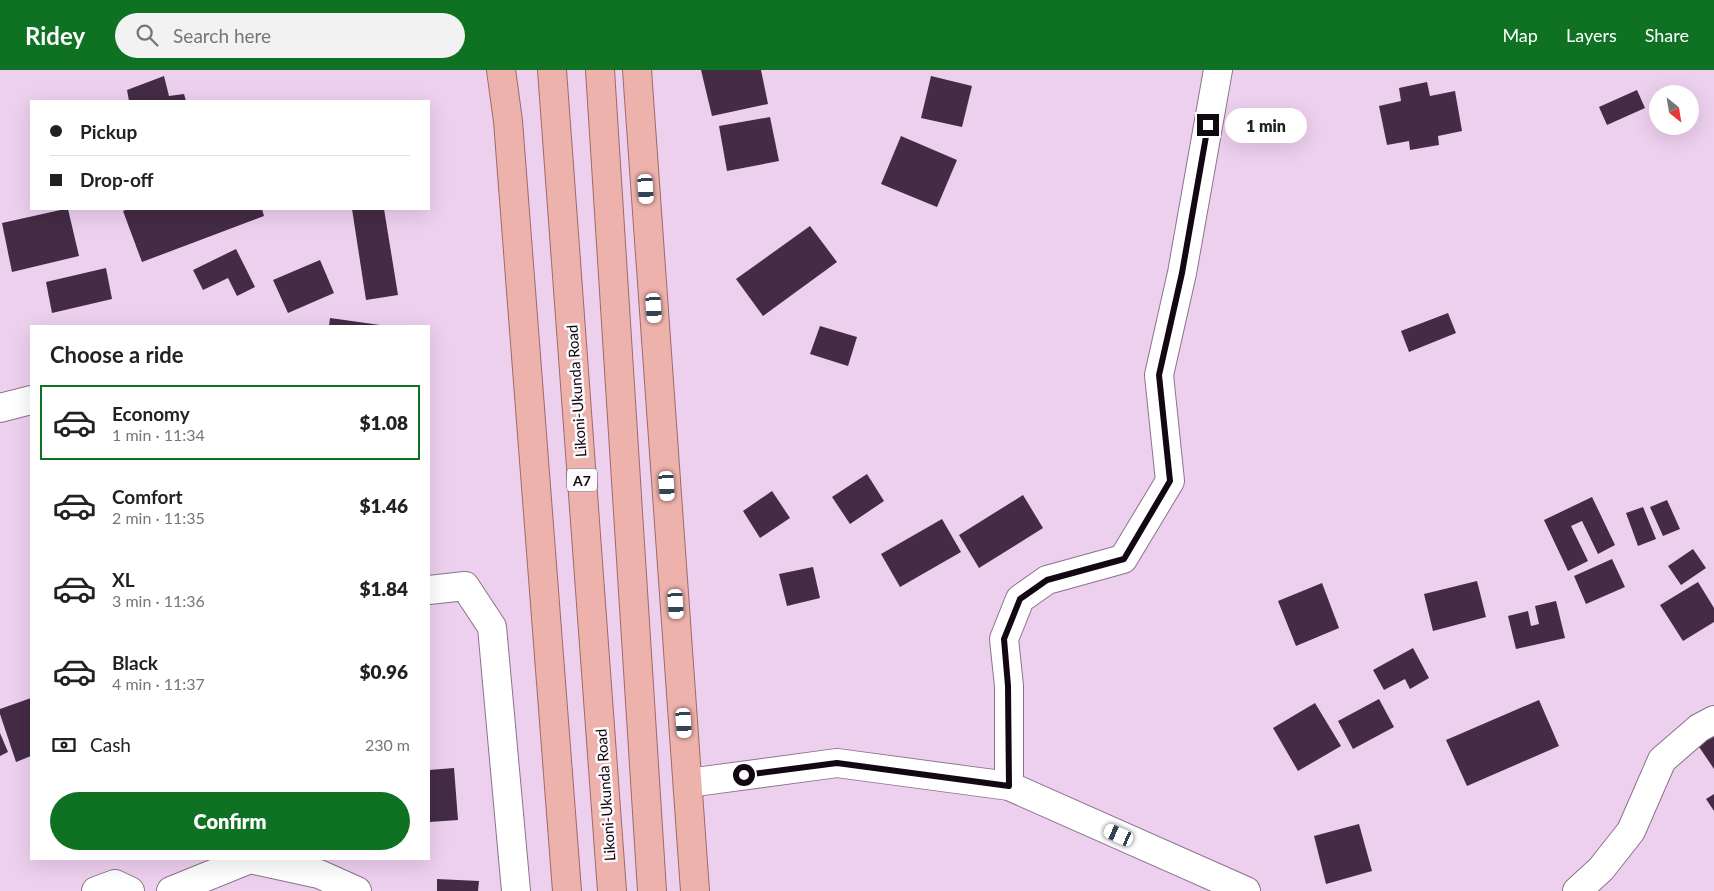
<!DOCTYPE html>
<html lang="en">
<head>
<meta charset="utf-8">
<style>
  :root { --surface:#fff; --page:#f2f2f2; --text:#222; --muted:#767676; --line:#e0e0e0; --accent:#0f7222 }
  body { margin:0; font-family:Lato,sans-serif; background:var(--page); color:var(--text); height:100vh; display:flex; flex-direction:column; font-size:19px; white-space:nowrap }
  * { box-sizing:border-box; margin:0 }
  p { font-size:16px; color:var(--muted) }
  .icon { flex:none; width:28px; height:28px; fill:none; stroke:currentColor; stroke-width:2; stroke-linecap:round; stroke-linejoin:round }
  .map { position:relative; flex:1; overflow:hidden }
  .details { position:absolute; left:30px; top:255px; width:400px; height:535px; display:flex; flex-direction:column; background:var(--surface); border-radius:0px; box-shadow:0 5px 20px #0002 }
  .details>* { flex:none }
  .banner { position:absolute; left:30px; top:30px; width:400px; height:110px; border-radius:0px; box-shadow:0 5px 20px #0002; display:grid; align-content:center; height:110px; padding:0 20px; background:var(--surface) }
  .needle { width:32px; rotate:150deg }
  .controls { position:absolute; left:1649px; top:15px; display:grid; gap:10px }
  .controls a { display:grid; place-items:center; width:50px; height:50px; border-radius:50%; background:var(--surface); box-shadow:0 5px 20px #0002; font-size:25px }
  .end { position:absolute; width:22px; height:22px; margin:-11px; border:6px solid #120812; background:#fff; box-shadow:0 0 0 2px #fff }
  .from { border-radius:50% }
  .bubble { position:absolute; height:35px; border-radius:18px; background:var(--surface); box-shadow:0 5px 20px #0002; font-size:16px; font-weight:800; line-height:35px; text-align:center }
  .car { position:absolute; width:15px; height:30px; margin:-15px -8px; border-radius:6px; box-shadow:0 0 4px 1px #0007; background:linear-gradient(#fff 24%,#345 0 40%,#fff 0 76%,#345 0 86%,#fff 0) }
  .banner b { display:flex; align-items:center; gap:18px; height:48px; font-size:19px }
  .banner b+b { border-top:1px solid var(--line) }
  .banner i { width:12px; height:12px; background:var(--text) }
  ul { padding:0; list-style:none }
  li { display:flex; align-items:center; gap:15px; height:75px; margin:0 10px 8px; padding:0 10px; border:2px solid transparent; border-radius:0px }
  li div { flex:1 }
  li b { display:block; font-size:19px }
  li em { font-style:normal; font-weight:800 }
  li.current { border-color:var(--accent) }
  li>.icon { width:45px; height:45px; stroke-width:1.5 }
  h2 { padding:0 20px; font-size:22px; line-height:60px }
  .pay { display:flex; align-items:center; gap:12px; height:55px; padding:0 20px; font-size:19px }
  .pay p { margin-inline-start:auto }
  .button { display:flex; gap:10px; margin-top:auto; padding:10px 20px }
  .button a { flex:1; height:58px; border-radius:30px; background:var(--accent); color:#fff; font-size:20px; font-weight:800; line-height:58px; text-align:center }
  header { display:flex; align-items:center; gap:30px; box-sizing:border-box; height:70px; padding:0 25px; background:var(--accent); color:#fff }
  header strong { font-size:24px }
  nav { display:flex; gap:28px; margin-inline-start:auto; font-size:18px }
  .search { width:350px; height:45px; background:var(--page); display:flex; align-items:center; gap:12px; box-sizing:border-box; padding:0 18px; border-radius:28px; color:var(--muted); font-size:19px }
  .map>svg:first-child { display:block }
</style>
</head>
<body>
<header>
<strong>Ridey</strong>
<div class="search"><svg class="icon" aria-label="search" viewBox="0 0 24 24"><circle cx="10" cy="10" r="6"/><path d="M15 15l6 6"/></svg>Search here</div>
<nav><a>Map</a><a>Layers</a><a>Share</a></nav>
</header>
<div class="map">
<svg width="1714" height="821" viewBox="0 0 1714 821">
  <rect width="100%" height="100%" fill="#edcfee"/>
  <g fill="#432c44">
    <path d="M 701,0 L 761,0 L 768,34 L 712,46 Z"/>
    <path d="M 164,6 L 169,26 L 184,24 L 186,31 L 129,31 L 127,20 Z"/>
    <path d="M 931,6 L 972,16 L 962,57 L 921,48 Z"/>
    <path d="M 1427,12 L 1430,26 L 1455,21 L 1462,61 L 1438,66 L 1439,75 L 1410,80 L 1409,71 L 1387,75 L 1379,36 L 1401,31 L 1399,18 Z"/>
    <path d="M 1637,20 L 1645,38 L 1607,55 L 1599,37 Z"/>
    <path d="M 770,47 L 779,91 L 727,101 L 719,56 Z"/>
    <path d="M 901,66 L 957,90 L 937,137 L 881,114 Z"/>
    <path d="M 65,139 L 68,139 L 79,186 L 12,202 L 2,153 Z"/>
    <path d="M 128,139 L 262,139 L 264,146 L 142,192 L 123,141 Z"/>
    <path d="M 352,139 L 384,139 L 398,225 L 366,230 Z"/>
    <path d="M 810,156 L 837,192 L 763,246 L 736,209 Z"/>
    <path d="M 236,179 L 255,217 L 237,226 L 228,208 L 203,220 L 193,200 Z"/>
    <path d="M 320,190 L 334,223 L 288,243 L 273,210 Z"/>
    <path d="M 106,198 L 112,229 L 52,243 L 46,212 Z"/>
    <path d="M 1448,243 L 1456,263 L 1409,282 L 1401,261 Z"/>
    <path d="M 330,248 L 380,255 L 379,256 L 329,256 Z"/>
    <path d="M 820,256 L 857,267 L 848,296 L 810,284 Z"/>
    <path d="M 867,404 L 884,431 L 850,454 L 832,427 Z"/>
    <path d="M 772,421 L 790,448 L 760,468 L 743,441 Z"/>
    <path d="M 1023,425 L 1043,458 L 979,498 L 959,465 Z"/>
    <path d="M 1592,427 L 1615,475 L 1598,484 L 1582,451 L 1571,456 L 1588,491 L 1568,501 L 1544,450 Z"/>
    <path d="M 1667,430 L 1680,459 L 1663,466 L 1650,437 Z"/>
    <path d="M 1643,437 L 1656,469 L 1638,476 L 1626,443 Z"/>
    <path d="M 942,449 L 961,482 L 900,517 L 881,484 Z"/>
    <path d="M 1693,479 L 1706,498 L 1681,515 L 1668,496 Z"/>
    <path d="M 1612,489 L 1625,517 L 1586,534 L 1574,506 Z"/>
    <path d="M 813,497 L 820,528 L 787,536 L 779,504 Z"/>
    <path d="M 1477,511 L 1486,547 L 1433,561 L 1424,524 Z"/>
    <path d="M 1698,512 L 1714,538 L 1714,552 L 1683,571 L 1660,535 Z"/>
    <path d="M 1322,513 L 1339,558 L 1296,576 L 1278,531 Z"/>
    <path d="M 1556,531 L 1565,568 L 1516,579 L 1508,546 L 1528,541 L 1531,556 L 1539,554 L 1535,536 Z"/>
    <path d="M 1413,578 L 1429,608 L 1410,619 L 1405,609 L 1384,620 L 1373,600 Z"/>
    <path d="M 31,628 L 31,686 L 16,692 L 0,644 L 0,639 Z"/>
    <path d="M 1379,629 L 1394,657 L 1353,679 L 1338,651 Z"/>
    <path d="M 1539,630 L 1559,676 L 1467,716 L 1446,670 Z"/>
    <path d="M 1315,633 L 1341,676 L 1298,701 L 1273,658 Z"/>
    <path d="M 1714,654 L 1714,699 L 1693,668 Z"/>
    <path d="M 0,663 L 8,682 L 0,686 Z"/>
    <path d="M 454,698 L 458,750 L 429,752 L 429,700 Z"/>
    <path d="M 1714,724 L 1714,741 L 1706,729 Z"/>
    <path d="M 1359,754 L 1372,801 L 1326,814 L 1314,766 Z"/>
    <path d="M 437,809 L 479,811 L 478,821 L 437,821 Z"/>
  </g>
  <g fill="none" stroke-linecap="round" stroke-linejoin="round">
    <g stroke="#8c728d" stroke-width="30">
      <g id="minor">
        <path d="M 0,338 L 31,330"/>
        <path d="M 429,520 L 465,516 L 492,557 L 516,821"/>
        <path d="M 688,713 L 837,693 L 1009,716 L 1246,821"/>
        <path d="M 1009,716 L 1009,616 L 1004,569 L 1020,529 L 1047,510 L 1123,489 L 1170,411 L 1159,305 L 1182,203 L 1218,0"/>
        <path d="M 96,821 L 115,814 L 130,821"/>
        <path d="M 171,821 L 250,789 L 319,804 L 357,821"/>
        <path d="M 1577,821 L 1601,799 L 1631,761 L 1662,690 L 1699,658 L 1714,650"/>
      </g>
    </g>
    <g stroke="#9e6a68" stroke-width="30">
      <g id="trunk">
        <path d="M 501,0 L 508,51 L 567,821"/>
        <path d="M 552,0 L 612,821"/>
        <path d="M 600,0 L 652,821"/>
        <path d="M 637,0 L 695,821"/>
      </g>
    </g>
    <use href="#minor" stroke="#fff" stroke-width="28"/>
    <use href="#trunk" stroke="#eeb2ac" stroke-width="28"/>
  </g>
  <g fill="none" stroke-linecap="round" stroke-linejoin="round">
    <path stroke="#120812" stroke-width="6" d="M 744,705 L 837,693 L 1009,716 L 1008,616 L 1004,569 L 1020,529 L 1047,510 L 1124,489 L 1170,411 L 1159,305 L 1182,203 L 1208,55"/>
  </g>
  <g text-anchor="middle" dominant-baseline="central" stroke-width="5" stroke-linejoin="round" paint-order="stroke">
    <rect fill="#fdfafd" stroke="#585158" stroke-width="1" x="567" y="398.5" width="30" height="23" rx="4"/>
    <g font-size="14" font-weight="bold" fill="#120812">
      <text x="582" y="410">A7</text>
    </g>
    <g font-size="15" fill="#120812" stroke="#fdfafd">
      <text transform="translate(576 321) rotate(-94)">Likoni-Ukunda Road</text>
      <text transform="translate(605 725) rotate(-94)">Likoni-Ukunda Road</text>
    </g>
  </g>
</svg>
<div class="controls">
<a><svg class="needle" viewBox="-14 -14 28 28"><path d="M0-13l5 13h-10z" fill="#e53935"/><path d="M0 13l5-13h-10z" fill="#767676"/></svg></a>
</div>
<i class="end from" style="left:744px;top:705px"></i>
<i class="end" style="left:1208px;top:55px"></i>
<div class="bubble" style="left:1225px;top:38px;width:82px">1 min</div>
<i class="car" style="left:646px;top:119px;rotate:176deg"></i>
<i class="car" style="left:654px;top:238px;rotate:176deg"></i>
<i class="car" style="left:667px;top:416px;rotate:176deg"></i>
<i class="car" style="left:676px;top:534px;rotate:176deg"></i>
<i class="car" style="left:684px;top:653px;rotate:176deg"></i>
<i class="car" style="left:1119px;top:765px;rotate:294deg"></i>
<div class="banner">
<b><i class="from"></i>Pickup</b>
<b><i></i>Drop-off</b>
</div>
<section class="details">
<h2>Choose a ride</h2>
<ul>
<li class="current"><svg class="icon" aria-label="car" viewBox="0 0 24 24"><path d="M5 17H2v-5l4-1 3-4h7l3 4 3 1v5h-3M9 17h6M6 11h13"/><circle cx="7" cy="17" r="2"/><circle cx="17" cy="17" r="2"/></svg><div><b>Economy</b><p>1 min · 11:34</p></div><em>$1.08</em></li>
<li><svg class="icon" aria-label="car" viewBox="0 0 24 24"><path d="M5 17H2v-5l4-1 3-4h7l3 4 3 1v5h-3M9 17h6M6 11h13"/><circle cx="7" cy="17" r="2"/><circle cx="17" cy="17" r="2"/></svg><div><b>Comfort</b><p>2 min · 11:35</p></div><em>$1.46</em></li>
<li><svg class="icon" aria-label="car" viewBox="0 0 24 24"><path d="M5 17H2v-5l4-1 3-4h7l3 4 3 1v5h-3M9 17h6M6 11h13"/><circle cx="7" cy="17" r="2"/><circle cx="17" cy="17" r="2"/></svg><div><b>XL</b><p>3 min · 11:36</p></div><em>$1.84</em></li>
<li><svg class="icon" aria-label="car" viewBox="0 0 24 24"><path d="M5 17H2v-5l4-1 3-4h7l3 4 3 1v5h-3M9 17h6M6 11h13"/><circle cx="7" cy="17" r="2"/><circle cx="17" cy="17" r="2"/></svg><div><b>Black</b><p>4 min · 11:37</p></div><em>$0.96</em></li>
</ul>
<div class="pay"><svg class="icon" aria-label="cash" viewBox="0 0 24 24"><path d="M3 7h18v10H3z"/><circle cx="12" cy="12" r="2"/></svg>Cash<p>230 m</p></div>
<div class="button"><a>Confirm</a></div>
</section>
</div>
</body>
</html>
